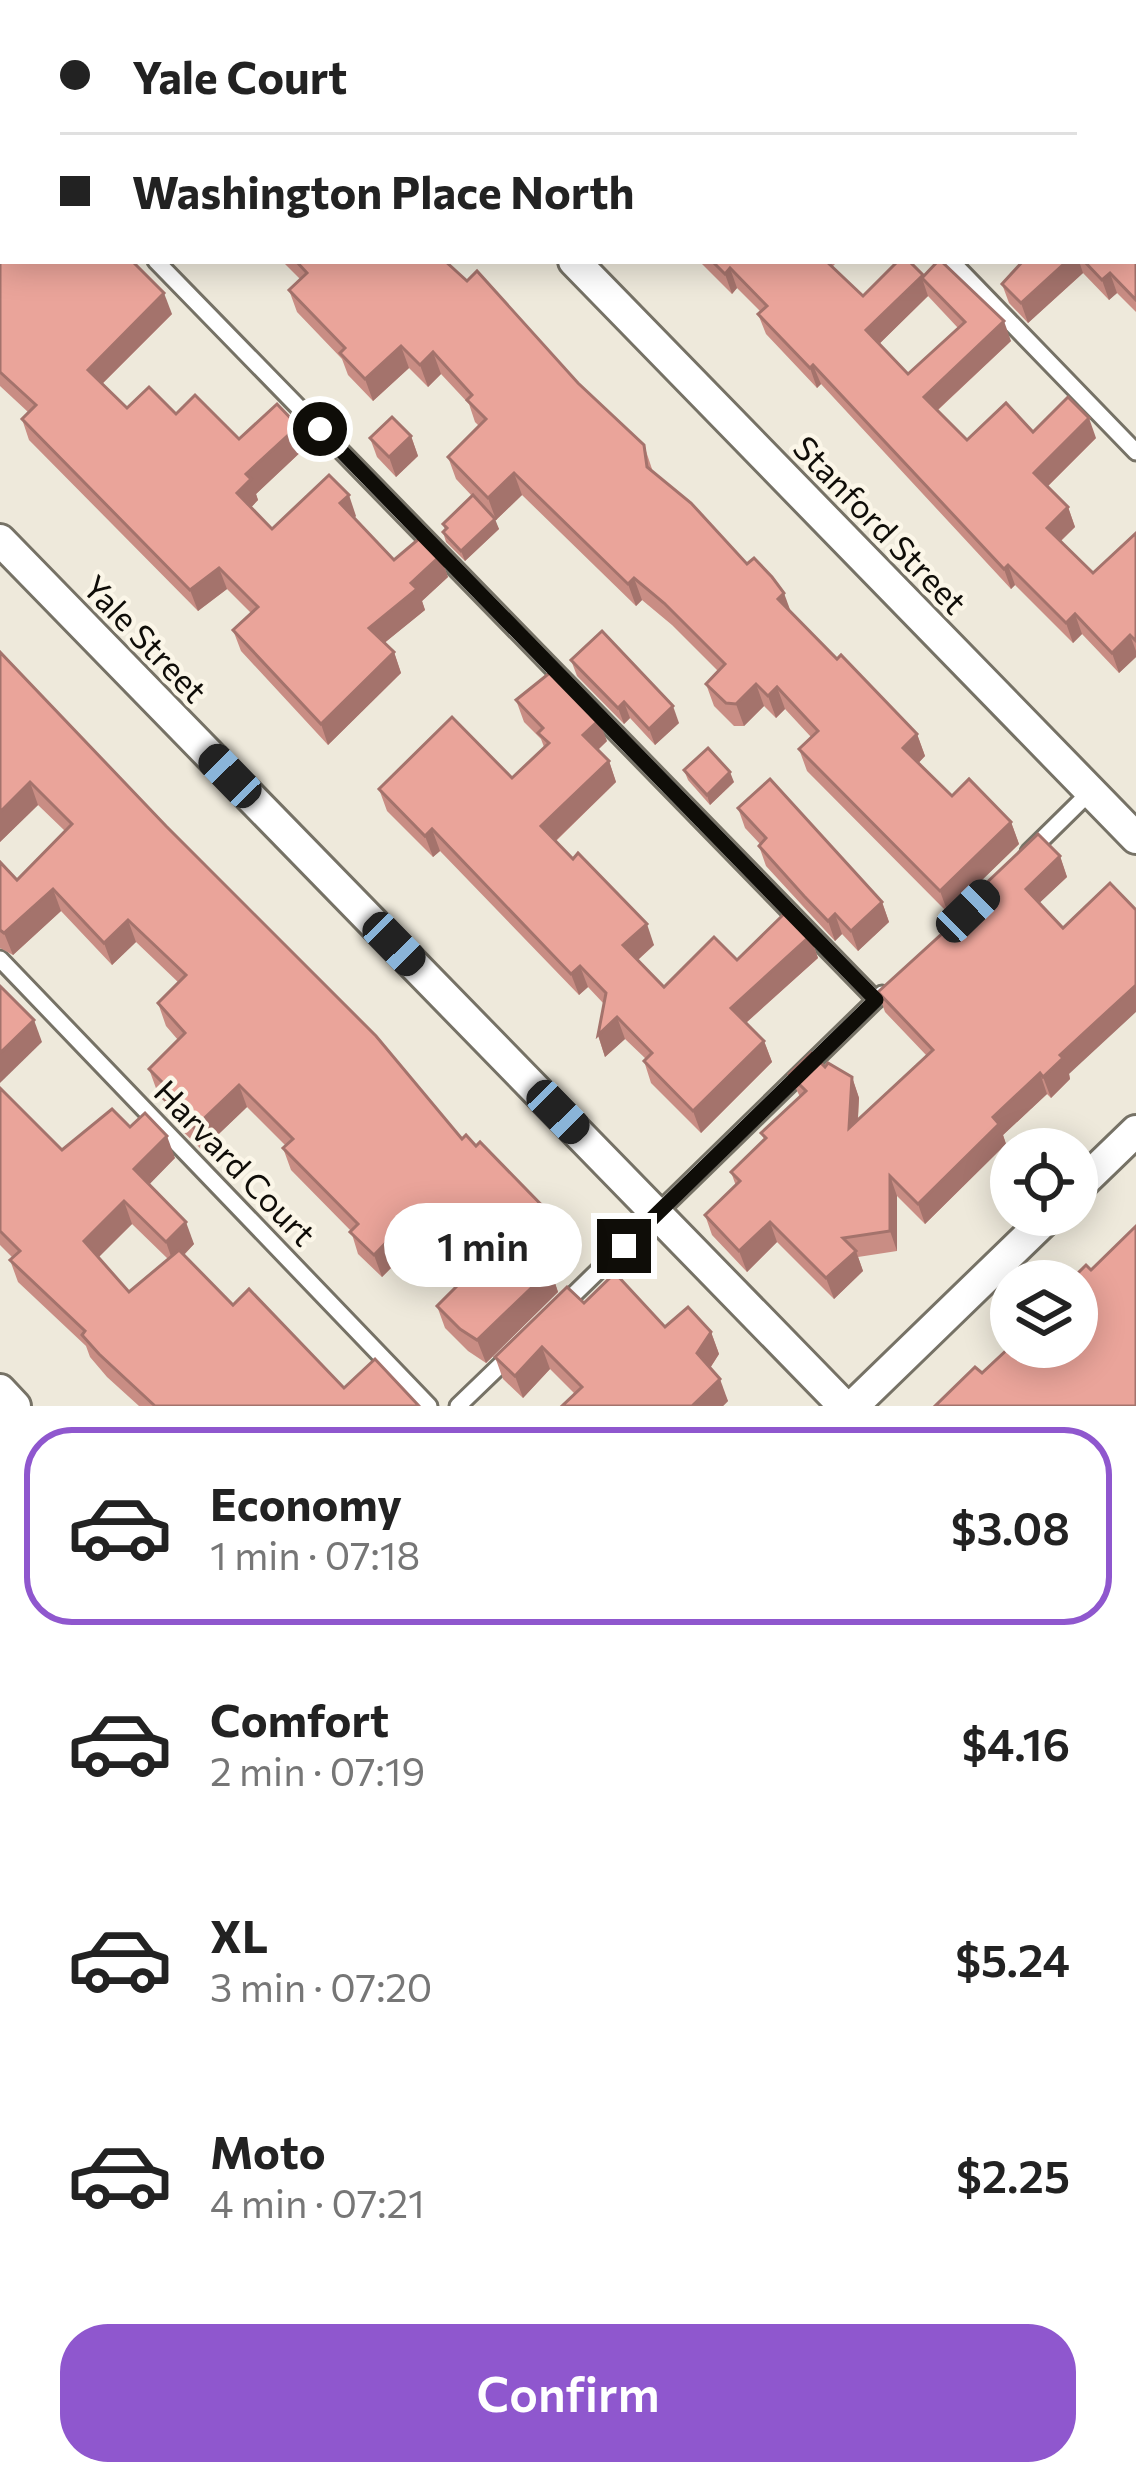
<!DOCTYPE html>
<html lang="en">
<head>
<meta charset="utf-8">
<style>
  :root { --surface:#fff; --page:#f6f6f6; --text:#222; --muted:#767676; --line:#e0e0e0; --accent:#8f57ce }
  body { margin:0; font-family:Commissioner,sans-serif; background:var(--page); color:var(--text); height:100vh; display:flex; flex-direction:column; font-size:45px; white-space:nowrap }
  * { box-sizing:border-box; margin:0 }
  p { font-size:39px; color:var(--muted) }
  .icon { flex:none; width:66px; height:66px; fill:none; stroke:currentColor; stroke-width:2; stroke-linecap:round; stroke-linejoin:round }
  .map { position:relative; height:1406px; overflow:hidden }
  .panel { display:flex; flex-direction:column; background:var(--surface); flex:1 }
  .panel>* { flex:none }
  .guide { position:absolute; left:0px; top:0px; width:1137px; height:264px; box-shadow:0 6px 30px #0003; display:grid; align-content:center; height:264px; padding:0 60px; background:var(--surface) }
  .tools { position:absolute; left:990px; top:1128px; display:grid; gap:24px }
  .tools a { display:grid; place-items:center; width:108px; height:108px; border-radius:50%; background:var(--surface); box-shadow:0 6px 30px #0003; font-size:60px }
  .end { position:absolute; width:54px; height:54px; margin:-27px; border:15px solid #0f0d08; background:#fff; box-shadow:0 0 0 6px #fff }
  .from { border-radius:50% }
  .bubble { position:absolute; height:84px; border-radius:42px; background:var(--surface); box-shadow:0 6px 30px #0003; font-size:39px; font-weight:600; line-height:84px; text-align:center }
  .car { position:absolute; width:36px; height:72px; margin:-36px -18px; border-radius:15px; box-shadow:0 0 9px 3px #0007; background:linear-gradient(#222 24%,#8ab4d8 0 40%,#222 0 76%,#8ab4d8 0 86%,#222 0) }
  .guide b { display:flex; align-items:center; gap:42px; height:114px; font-size:45px }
  .guide b+b { border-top:3px solid var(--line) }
  .guide i { width:30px; height:30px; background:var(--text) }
  ul { padding:21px 0 0; list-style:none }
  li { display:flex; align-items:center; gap:36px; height:198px; margin:0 24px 18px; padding:0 36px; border:6px solid transparent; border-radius:48px }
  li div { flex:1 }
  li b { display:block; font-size:45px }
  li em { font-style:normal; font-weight:600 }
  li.current { border-color:var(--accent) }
  li>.icon { width:108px; height:108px; stroke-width:1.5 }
  .cta { display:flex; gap:24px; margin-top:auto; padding:24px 60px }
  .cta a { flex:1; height:138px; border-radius:48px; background:var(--accent); color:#fff; font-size:48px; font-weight:600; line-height:138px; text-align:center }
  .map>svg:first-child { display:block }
</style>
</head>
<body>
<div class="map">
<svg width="1136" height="1406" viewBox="0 0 1136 1406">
  <rect width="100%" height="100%" fill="#eee9db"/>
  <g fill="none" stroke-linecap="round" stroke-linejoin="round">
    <g stroke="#767266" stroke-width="21">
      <g id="service">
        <path d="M 697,0 L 700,3"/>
        <path d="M 0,101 L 3,104"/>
        <path d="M 156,261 L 876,1000"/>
        <path d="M 951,261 L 1136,452"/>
        <path d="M 1029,852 L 1091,791"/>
        <path d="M 0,959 L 429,1406"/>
        <path d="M 560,1308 L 882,994"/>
        <path d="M 458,1406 L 512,1354"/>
      </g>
    </g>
    <g stroke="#767266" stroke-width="36">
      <g id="minor">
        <path d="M 319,0 L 322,3"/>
        <path d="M 1075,0 L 1078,3"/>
        <path d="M 1134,60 L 1136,62"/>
        <path d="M 574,261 L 1136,838"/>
        <path d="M 0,540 L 844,1406"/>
        <path d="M 1077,1188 L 1136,1131"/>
        <path d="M 0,1390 L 15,1406"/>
        <path d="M 853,1406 L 1050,1215"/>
      </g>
    </g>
    <use href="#service" stroke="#fff" stroke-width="15"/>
    <use href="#minor" stroke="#fff" stroke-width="30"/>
  </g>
  <g fill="#c98d84" fill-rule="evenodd">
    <path d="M 859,0 L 964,0 L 967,3 L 863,3 Z"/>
    <path d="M 1136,180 L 1136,312 L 1117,293 L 1109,300 L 1083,273 L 1028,323 L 1009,303 L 1002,284 L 1023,261 L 1134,261 Z"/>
    <path d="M 0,224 L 3,261 L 172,314 L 102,384 L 127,408 L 176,414 L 239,439 L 298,426 L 306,447 L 256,494 L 258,500 L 251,507 L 272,529 L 356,516 L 354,518 L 394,560 L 440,556 L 448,577 L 422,601 L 425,610 L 384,643 L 394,652 L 401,673 L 328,745 L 241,651 L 233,630 L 251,613 L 227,589 L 198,611 L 29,440 L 22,419 L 28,412 L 0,386 Z"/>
    <path d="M 282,261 L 445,261 L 644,445 L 653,472 L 837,659 L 917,734 L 925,756 L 918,763 L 952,796 L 1011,822 L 1019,844 L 948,913 L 807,771 L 799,749 L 811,737 L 785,709 L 776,718 L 764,706 L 744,726 L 734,726 L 714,706 L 706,684 L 718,671 L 672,625 L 642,600 L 636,606 L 522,495 L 496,520 L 492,516 L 499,529 L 465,561 L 446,542 L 443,532 L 445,530 L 443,524 L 472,496 L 456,479 L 448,457 L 479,426 L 475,422 L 469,404 L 441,374 L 428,387 L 409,368 L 373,401 L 348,375 L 342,359 L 297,312 L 289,290 L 300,279 Z"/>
    <path d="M 699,261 L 838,261 L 832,267 L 863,296 L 923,276 L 1011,341 L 938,410 L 967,440 L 1033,432 L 1096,438 L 1047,487 L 1068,507 L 1075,527 L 1061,541 L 1093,573 L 1136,533 L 1136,657 L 1119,673 L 1082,634 L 1073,643 L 1015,585 L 1011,589 L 821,384 L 817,388 L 766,334 L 758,314 L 761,312 L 737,288 L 732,294 ZM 928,296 L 958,328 L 908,374 L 879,344 Z"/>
    <path d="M 411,436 L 418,456 L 396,477 L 377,457 L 370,438 Z"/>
    <path d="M 0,652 L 462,1139 L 569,1248 L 560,1255 L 564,1266 L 553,1277 L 558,1292 L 486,1363 L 468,1351 L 445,1328 L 437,1306 L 457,1286 L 415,1244 L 382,1277 L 358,1254 L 351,1231 L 291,1170 L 283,1148 L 286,1146 L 247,1107 L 202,1150 L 170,1119 L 163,1097 L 157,1091 L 149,1069 L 178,1040 L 166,1026 L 158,1003 L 179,983 L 136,942 L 112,965 L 61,911 L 13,955 L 0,948 L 0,862 L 17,880 L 65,831 L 38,805 L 0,842 Z"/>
    <path d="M 571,660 L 679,723 L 655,745 L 630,718 L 624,724 L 577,676 Z"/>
    <path d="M 516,700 L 607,741 L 598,750 L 609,761 L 616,782 L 556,841 L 654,945 L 638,960 L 664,987 L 810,936 L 818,958 L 746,1023 L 764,1041 L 772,1062 L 701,1133 L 651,1083 L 644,1061 L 646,1059 L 625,1039 L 605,1057 L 598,1035 L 604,1004 L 588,987 L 579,995 L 440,851 L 433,857 L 387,811 L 379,789 L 512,778 L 544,747 L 541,739 L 524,722 Z"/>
    <path d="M 684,770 L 734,782 L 710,805 L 688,780 Z"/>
    <path d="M 738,808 L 882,902 L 889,922 L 858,951 L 842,934 L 835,941 L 766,866 L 759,846 L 760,844 L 745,828 Z"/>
    <path d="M 1060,856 L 1067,877 L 1039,903 L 1070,1079 L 1051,1098 L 1047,1094 L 1003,1135 L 1006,1144 L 925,1224 L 897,1196 L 897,1251 L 858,1257 L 863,1271 L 834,1299 L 777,1242 L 747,1272 L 712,1235 L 705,1215 L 736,1186 L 731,1172 L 764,1139 L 761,1133 L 800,1097 L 789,1074 L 825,1067 L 852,1077 L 859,1098 L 858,1119 L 927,1056 L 885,1012 L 878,992 L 944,932 L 941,926 Z"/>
    <path d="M 0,1088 L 62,1150 L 130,1127 L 175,1158 L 149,1184 L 194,1244 L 184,1255 L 233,1305 L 344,1388 L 419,1406 L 139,1406 L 107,1377 L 90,1357 L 86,1346 L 18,1282 L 10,1260 L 13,1258 L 0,1245 ZM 132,1224 L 168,1259 L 129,1292 L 98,1257 Z"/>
    <path d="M 584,1303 L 665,1327 L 711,1332 L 719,1354 L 710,1368 L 728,1401 L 723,1406 L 562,1406 L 575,1394 L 550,1369 L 523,1398 L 503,1379 L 495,1357 Z"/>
  </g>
  <g fill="#a4736c">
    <path d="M 3,49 L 3,78 L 0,81 L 0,52 Z"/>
    <path d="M 3,142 L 3,170 L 0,173 L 0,145 Z"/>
    <path d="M 1067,261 L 1079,261 L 1083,273 L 1028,323 L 1021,303 Z"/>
    <path d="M 730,268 L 737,288 L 732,294 L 725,274 Z"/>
    <path d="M 1110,273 L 1117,293 L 1109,300 L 1102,280 Z"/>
    <path d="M 923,275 L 922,278 L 928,296 L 873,350 L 866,330 Z"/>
    <path d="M 164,293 L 172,314 L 95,391 L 88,370 Z"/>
    <path d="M 1004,321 L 1011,341 L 931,416 L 924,397 Z"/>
    <path d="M 401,346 L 409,368 L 373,401 L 365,379 Z"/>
    <path d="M 433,352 L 441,374 L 428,387 L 420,365 Z"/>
    <path d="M 813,365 L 821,384 L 817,388 L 810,368 Z"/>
    <path d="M 1089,418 L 1096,438 L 1041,493 L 1034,473 Z"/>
    <path d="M 298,426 L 306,447 L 256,494 L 258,500 L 245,514 L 237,493 L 246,474 Z"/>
    <path d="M 411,436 L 418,456 L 396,477 L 389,457 Z"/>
    <path d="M 514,473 L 522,495 L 496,520 L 488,498 Z"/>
    <path d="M 349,495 L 356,516 L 348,524 L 340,503 Z"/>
    <path d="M 1068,507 L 1075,527 L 1054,547 L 1047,528 Z"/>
    <path d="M 495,519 L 499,529 L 465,561 L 461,551 Z"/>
    <path d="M 440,556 L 448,577 L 422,601 L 425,610 L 377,649 L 369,628 L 411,583 Z"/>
    <path d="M 1008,565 L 1015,585 L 1011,589 L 1004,569 Z"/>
    <path d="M 219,568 L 227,589 L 198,611 L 190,590 Z"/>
    <path d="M 634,578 L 642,600 L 636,606 L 628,584 Z"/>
    <path d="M 784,593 L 792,615 L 778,599 Z"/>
    <path d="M 1075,614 L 1082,634 L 1073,643 L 1066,623 Z"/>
    <path d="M 1130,635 L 1136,651 L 1136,657 L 1119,673 L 1112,653 Z"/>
    <path d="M 394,652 L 401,673 L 328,745 L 321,724 Z"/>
    <path d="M 756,684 L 764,706 L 744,726 L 736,704 Z"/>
    <path d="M 777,687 L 785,709 L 776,718 L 768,696 Z"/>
    <path d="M 624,702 L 630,718 L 624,724 L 618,708 Z"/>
    <path d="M 673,706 L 679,723 L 655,745 L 649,729 Z"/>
    <path d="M 599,720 L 607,741 L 591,756 L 583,735 Z"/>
    <path d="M 917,734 L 925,756 L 911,771 L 903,748 Z"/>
    <path d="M 609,761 L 616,782 L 549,847 L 541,826 Z"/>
    <path d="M 730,772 L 734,782 L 710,805 L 707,795 Z"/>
    <path d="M 30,782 L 38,805 L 0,842 L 0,812 Z"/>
    <path d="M 1011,822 L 1019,844 L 948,913 L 940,891 Z"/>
    <path d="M 432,829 L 440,851 L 433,857 L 425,836 Z"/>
    <path d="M 1060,856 L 1067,877 L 1033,909 L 1026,889 Z"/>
    <path d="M 53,889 L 61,911 L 13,955 L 4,933 Z"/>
    <path d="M 882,902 L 889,922 L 858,951 L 851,931 Z"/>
    <path d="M 835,914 L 842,934 L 835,941 L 828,921 Z"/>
    <path d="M 128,920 L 136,942 L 112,965 L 104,943 Z"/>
    <path d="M 647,924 L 654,945 L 631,966 L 623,945 Z"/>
    <path d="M 810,936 L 818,958 L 739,1029 L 731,1008 Z"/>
    <path d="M 580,966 L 588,987 L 579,995 L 571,974 Z"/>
    <path d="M 1136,985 L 1136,1012 L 1069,1074 L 1070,1079 L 1051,1098 L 1043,1077 L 1060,1055 Z"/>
    <path d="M 617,1017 L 625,1039 L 605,1057 L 598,1035 Z"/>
    <path d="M 34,1020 L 42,1042 L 0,1083 L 0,1053 Z"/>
    <path d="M 764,1041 L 772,1062 L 701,1133 L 693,1111 Z"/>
    <path d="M 1040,1073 L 1047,1094 L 1003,1135 L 1006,1144 L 925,1224 L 918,1204 L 993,1117 Z"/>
    <path d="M 852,1077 L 859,1098 L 856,1148 L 849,1128 Z"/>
    <path d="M 239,1085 L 247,1107 L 202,1150 L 194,1128 Z"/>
    <path d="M 167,1136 L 175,1158 L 142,1192 L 134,1169 Z"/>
    <path d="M 890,1176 L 897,1196 L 897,1251 L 890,1231 Z"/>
    <path d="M 124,1201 L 132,1224 L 92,1264 L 84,1241 Z"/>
    <path d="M 407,1221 L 415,1244 L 382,1277 L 374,1255 Z"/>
    <path d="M 186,1222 L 194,1244 L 174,1265 L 166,1242 Z"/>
    <path d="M 770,1222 L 777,1242 L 747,1272 L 739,1251 Z"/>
    <path d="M 561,1225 L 569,1248 L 560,1255 L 564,1266 L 553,1277 L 558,1292 L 486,1363 L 477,1340 L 539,1259 L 549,1236 Z"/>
    <path d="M 856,1251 L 863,1271 L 834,1299 L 826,1278 Z"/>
    <path d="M 711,1332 L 719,1354 L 705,1376 L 697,1353 Z"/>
    <path d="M 542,1347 L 550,1369 L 523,1398 L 515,1376 Z"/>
    <path d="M 720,1379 L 728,1401 L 723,1406 L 692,1406 Z"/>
  </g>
  <g fill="#eaa49a" stroke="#a4736c" stroke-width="3">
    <path d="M 96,0 L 206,0 L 209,3 L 99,3 Z"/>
    <path d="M 452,0 L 574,0 L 577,3 L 455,3 Z"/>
    <path d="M 879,0 L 964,0 L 967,3 L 883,3 Z"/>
    <path d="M 0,10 L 3,13 L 3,49 L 0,52 Z"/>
    <path d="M 0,124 L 3,127 L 3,142 L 0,145 Z"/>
    <path d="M 1134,178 L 1136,180 L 1136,300 L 1110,273 L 1102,280 L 1084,261 L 1134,261 Z"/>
    <path d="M 0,224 L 3,227 L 3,261 L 132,261 L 164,293 L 88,370 L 127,408 L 149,387 L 176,414 L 195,395 L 239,439 L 277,404 L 298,426 L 246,474 L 251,479 L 237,493 L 272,529 L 329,475 L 349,495 L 340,503 L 394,560 L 421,537 L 440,556 L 411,583 L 417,589 L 369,628 L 394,652 L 321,724 L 233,630 L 258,607 L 219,568 L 190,590 L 22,419 L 36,405 L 0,372 Z"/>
    <path d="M 296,261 L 445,261 L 467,281 L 477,271 L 578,383 L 644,445 L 647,467 L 691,503 L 747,564 L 754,558 L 772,577 L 784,593 L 778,599 L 837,659 L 841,655 L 917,734 L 903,748 L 952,796 L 969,779 L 1011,822 L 940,891 L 799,749 L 818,731 L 777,687 L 768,696 L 756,684 L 736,704 L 726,703 L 706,684 L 725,664 L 664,603 L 634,578 L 628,584 L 514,473 L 488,498 L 448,457 L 486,419 L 467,400 L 472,395 L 433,352 L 420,365 L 401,346 L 365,379 L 340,353 L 345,348 L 289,290 L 307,273 Z"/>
    <path d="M 712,261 L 826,261 L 863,296 L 898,261 L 909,261 L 923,275 L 866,330 L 908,374 L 965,322 L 922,278 L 938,261 L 941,261 L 1004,321 L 924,397 L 967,440 L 1006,403 L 1033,432 L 1068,397 L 1089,418 L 1034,473 L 1068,507 L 1047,528 L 1093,573 L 1136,533 L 1136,641 L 1130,635 L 1112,653 L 1075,614 L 1066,623 L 1008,565 L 1004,569 L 813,365 L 810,368 L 758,314 L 767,306 L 730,268 L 725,274 Z"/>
    <path d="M 1023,261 L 1067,261 L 1021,303 L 1002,284 Z"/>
    <path d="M 392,417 L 411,436 L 389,457 L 370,438 Z"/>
    <path d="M 473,495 L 495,519 L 461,551 L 443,532 L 447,528 L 443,524 Z"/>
    <path d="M 602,631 L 673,706 L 649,729 L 624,702 L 618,708 L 571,660 Z"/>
    <path d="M 0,652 L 166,826 L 376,1036 L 462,1139 L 466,1135 L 476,1146 L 480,1142 L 561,1225 L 549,1236 L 556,1243 L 539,1259 L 550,1270 L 477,1340 L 460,1329 L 437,1306 L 463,1280 L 407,1221 L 374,1255 L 350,1232 L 358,1224 L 283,1148 L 293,1139 L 239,1085 L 194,1128 L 162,1097 L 170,1090 L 149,1069 L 185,1033 L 158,1003 L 186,975 L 128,920 L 104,943 L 53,889 L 4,933 L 0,930 L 0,862 L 17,880 L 72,824 L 30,782 L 0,812 Z"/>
    <path d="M 552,671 L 599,720 L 583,735 L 609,761 L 541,826 L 573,859 L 578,853 L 647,924 L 623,945 L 664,987 L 714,937 L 737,960 L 786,912 L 810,936 L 731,1008 L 764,1041 L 693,1111 L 644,1061 L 652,1053 L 617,1017 L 598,1035 L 606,993 L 580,966 L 571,974 L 432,829 L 425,836 L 379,789 L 452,717 L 512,778 L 549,743 L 538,733 L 543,728 L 516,700 Z"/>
    <path d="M 708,748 L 730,772 L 707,795 L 684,770 Z"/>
    <path d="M 770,779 L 882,902 L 851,931 L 835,914 L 828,921 L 804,896 L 759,846 L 766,838 L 738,808 Z"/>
    <path d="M 1038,834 L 1060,856 L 1026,889 L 1063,928 L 1110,883 L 1136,910 L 1136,985 L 1060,1055 L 1063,1058 L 1043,1077 L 1040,1073 L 993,1117 L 999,1124 L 918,1204 L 890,1176 L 890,1231 L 843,1238 L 856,1251 L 826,1278 L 770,1222 L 739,1251 L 705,1215 L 740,1181 L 731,1172 L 766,1138 L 761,1133 L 806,1091 L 789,1074 L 811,1053 L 825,1067 L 828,1063 L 852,1077 L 849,1128 L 933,1050 L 878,992 L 946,930 L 941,926 Z"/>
    <path d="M 0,986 L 34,1020 L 0,1053 Z"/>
    <path d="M 0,1088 L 62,1150 L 112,1109 L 130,1127 L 145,1113 L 167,1136 L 134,1169 L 186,1222 L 166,1242 L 124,1201 L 84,1241 L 129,1292 L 179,1250 L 233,1305 L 249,1289 L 344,1388 L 375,1359 L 419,1406 L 155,1406 L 99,1354 L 82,1335 L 85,1331 L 10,1260 L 20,1251 L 0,1231 Z"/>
    <path d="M 1136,1226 L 1136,1406 L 935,1406 L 975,1367 L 982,1373 L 1011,1346 L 1077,1347 L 1077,1281 L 1070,1281 L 1086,1265 L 1091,1270 Z"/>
    <path d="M 615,1273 L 665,1327 L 688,1307 L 711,1332 L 697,1353 L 720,1379 L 692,1406 L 562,1406 L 582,1387 L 542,1347 L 515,1376 L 495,1357 L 567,1287 L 584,1303 Z"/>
  </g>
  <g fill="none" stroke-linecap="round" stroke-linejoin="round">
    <path stroke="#0f0d08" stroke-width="15" d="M 320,429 L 876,1000 L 624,1246"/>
  </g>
  <g text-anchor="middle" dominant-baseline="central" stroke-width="9" stroke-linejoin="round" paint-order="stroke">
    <g font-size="33" fill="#0f0d08" stroke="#fbf6e8">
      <text transform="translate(881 524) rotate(46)">Stanford Street</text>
      <text transform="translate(146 638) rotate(46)">Yale Street</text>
      <text transform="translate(236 1162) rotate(46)">Harvard Court</text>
    </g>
  </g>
</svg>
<div class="tools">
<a><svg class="icon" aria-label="locate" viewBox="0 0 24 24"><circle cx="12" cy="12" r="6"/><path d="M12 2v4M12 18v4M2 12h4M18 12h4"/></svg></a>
<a><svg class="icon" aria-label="layers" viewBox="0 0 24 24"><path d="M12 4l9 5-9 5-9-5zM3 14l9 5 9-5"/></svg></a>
</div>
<i class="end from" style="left:320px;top:429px"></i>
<i class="end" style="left:624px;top:1246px"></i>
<div class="bubble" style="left:384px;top:1203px;width:198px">1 min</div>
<i class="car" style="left:230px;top:776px;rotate:316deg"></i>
<i class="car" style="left:968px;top:911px;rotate:46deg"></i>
<i class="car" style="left:394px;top:944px;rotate:136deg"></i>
<i class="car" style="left:558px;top:1112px;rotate:136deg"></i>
<div class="guide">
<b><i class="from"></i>Yale Court</b>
<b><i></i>Washington Place North</b>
</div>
</div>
<section class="panel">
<ul>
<li class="current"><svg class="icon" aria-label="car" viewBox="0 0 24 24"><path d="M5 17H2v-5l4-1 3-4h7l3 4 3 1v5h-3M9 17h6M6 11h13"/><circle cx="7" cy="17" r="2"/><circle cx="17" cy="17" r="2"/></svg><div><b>Economy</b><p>1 min · 07:18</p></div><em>$3.08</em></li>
<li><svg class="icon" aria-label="car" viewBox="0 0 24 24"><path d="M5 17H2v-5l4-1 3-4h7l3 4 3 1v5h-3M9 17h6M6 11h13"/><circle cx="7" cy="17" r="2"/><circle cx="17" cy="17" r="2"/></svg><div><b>Comfort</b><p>2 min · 07:19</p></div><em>$4.16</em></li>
<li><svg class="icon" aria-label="car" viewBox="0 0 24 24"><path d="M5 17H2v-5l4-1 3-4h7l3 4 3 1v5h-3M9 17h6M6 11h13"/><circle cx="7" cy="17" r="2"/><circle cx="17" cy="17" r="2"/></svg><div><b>XL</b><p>3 min · 07:20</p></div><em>$5.24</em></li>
<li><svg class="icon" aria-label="car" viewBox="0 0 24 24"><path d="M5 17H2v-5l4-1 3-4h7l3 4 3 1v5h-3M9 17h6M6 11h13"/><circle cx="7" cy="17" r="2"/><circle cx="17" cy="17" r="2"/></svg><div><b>Moto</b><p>4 min · 07:21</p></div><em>$2.25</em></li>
</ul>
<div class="cta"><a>Confirm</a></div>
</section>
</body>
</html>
